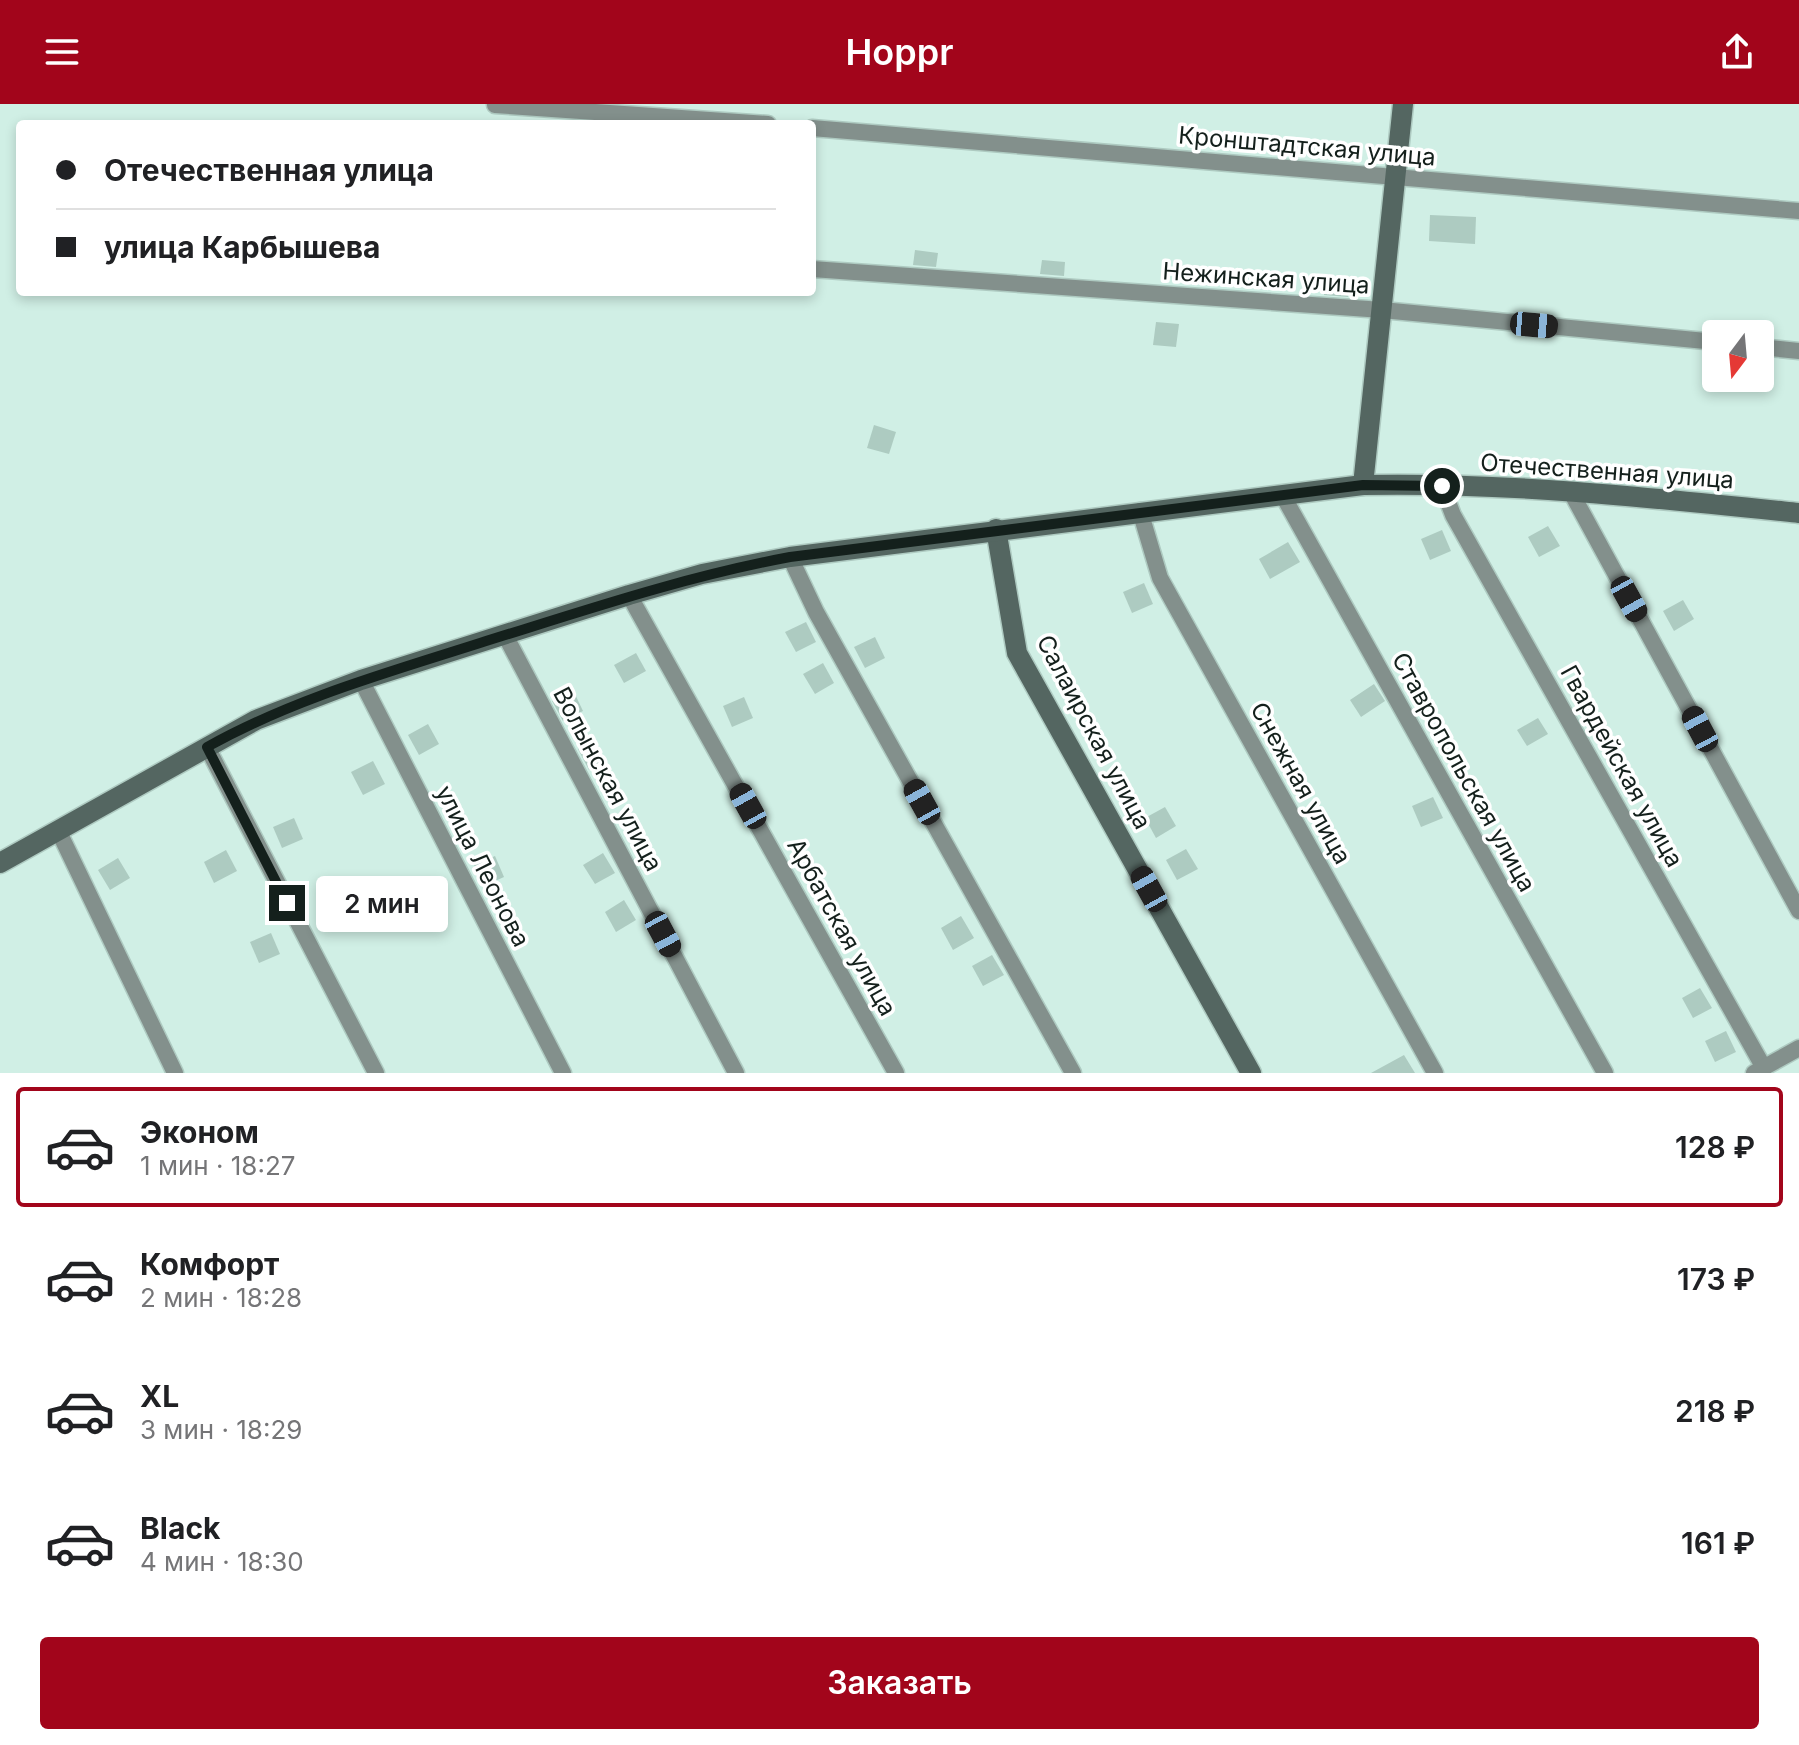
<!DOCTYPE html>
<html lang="ru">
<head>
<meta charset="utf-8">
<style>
  :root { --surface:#fff; --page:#f6f6f6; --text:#202124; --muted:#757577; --line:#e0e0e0; --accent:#a2051b }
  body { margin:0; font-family:Inter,sans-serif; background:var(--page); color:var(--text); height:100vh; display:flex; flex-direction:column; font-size:30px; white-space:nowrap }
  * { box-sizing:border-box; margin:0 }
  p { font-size:26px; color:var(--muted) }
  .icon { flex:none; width:44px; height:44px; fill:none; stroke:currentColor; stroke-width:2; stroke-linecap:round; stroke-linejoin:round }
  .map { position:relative; height:969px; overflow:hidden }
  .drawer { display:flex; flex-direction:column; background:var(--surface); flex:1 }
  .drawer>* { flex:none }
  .guide { position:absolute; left:16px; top:16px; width:800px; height:176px; border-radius:8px; box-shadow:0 4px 12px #0003; display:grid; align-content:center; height:176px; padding:0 40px; background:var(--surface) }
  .needle { width:52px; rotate:196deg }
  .fabs { position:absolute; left:1702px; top:216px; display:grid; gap:16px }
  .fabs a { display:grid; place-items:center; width:72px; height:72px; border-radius:8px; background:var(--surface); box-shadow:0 4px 12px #0003; font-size:40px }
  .end { position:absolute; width:36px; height:36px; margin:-18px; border:10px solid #14201c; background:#fff; box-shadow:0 0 0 4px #fff }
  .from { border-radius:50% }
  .bubble { position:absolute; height:56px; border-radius:8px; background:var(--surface); box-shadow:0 4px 12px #0003; font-size:26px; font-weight:600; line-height:56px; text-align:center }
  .car { position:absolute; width:24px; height:48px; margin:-24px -12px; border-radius:10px; box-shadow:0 0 6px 2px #0007; background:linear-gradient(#222 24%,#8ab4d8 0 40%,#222 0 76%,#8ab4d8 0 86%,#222 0) }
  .guide b { display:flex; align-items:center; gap:28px; height:76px; font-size:30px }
  .guide b+b { border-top:2px solid var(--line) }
  .guide i { width:20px; height:20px; background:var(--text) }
  ul { padding:14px 0 0; list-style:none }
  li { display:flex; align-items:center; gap:24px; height:120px; margin:0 16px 12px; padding:0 24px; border:4px solid transparent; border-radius:8px }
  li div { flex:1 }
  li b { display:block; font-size:30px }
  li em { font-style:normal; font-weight:600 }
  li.on { border-color:var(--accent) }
  li>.icon { width:72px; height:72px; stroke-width:1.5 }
  .action { display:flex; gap:16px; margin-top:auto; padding:16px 40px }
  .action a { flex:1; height:92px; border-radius:8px; background:var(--accent); color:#fff; font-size:32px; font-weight:600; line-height:92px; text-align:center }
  header { display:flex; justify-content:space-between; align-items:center; height:104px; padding:0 40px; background:var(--accent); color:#fff; font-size:36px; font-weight:600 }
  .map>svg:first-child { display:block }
</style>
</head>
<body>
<header><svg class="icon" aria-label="menu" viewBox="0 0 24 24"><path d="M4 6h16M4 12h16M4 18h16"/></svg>Hoppr<svg class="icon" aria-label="share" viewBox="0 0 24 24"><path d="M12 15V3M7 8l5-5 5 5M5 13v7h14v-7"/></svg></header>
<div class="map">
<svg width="1799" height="969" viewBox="0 0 1799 969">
  <rect width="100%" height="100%" fill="#d0efe5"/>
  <g fill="#adcbc1">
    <path d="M 1430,111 L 1476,113 L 1475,140 L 1429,137 Z"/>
    <path d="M 915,146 L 938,149 L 936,163 L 913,161 Z"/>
    <path d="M 1042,156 L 1065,158 L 1064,172 L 1040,170 Z"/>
    <path d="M 1325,177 L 1350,179 L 1348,193 L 1324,191 Z"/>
    <path d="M 1156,218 L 1179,220 L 1176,243 L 1153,241 Z"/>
    <path d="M 874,321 L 896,328 L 889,350 L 867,344 Z"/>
    <path d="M 1548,422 L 1560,442 L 1539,453 L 1528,433 Z"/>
    <path d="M 1442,426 L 1451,447 L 1430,456 L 1421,435 Z"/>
    <path d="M 1288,438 L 1300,458 L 1270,475 L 1259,455 Z"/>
    <path d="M 1144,479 L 1153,500 L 1132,509 L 1123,488 Z"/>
    <path d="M 1683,496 L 1694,515 L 1674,527 L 1663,507 Z"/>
    <path d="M 806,518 L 816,538 L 796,548 L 785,528 Z"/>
    <path d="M 875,533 L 885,554 L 865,564 L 854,543 Z"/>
    <path d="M 636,549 L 646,567 L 624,579 L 614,561 Z"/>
    <path d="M 823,559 L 834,579 L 815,590 L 803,570 Z"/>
    <path d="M 1374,580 L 1385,597 L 1361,613 L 1350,596 Z"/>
    <path d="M 573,586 L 583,607 L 563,617 L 552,597 Z"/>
    <path d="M 744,593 L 753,614 L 732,623 L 723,602 Z"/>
    <path d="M 1538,614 L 1548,630 L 1527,642 L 1517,626 Z"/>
    <path d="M 428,620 L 439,640 L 419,651 L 408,631 Z"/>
    <path d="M 591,638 L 602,659 L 589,666 L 578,645 Z"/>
    <path d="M 373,657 L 385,680 L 363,691 L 351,668 Z"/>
    <path d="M 1433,693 L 1443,714 L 1421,723 L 1412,702 Z"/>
    <path d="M 1165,703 L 1176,722 L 1156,734 L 1145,714 Z"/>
    <path d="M 294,714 L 303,735 L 282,744 L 273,723 Z"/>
    <path d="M 1186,745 L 1198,765 L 1177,776 L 1166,756 Z"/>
    <path d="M 226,746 L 237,767 L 214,779 L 204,758 Z"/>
    <path d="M 603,749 L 615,769 L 595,780 L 583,761 Z"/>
    <path d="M 495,752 L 504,773 L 484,782 L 474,761 Z"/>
    <path d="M 118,754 L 130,774 L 110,786 L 98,766 Z"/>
    <path d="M 624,796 L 636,816 L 616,828 L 605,808 Z"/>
    <path d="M 961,812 L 974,834 L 953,846 L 941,824 Z"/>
    <path d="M 271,829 L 280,850 L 259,859 L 250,838 Z"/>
    <path d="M 992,851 L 1004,871 L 983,882 L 972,862 Z"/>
    <path d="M 1700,884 L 1712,904 L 1693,914 L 1682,894 Z"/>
    <path d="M 1726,927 L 1736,948 L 1715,958 L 1705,937 Z"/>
    <path d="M 1404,951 L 1415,969 L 1371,969 Z"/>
  </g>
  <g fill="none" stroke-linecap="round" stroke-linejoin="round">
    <g stroke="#aecac1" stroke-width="19">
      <g id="street">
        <path d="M 495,1 L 768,20"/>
        <path d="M 812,24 L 1799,107"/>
        <path d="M 812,165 L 1382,206 L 1716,238"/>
        <path d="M 1760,243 L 1799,247"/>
        <path d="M 1442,382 L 1453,411 L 1764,964"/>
        <path d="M 1282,390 L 1605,969"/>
        <path d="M 1572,390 L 1799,807"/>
        <path d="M 1140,407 L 1160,474 L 1435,969"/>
        <path d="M 790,453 L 816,508 L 1073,969"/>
        <path d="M 629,491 L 896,969"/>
        <path d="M 505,531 L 736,969"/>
        <path d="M 361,576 L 563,969"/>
        <path d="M 207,643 L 376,969"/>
        <path d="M 58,726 L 175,969"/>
        <path d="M 1754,969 L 1799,944"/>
      </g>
    </g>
    <g stroke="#aecac1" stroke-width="23">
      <g id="secondary">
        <path d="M 1363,381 C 1508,378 1655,394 1799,409"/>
        <path d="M 996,425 L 1017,549 L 1251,969"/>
        <path d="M 0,759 L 256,616 L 361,576 L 629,491 L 702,470 L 790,453 L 1363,381 L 1403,0"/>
      </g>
    </g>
    <use href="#street" stroke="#83908c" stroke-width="16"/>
    <use href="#secondary" stroke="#546661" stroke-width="20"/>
  </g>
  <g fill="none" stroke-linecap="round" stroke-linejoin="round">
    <path stroke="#14201c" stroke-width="10" d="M 287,799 L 207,643 C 293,595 386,569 480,539 C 583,507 683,473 790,453 L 1363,381 L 1442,382"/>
  </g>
  <g text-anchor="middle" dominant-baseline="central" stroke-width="7" stroke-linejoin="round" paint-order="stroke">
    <g font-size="24" fill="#14201c" stroke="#fff">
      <text transform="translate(1307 42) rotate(5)">Кронштадтская улица</text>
      <text transform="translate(1266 174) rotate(4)">Нежинская улица</text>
      <text transform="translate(1607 367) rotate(4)">Отечественная улица</text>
      <text transform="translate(1094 628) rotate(62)">Салаирская улица</text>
      <text transform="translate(1622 662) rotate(61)">Гвардейская улица</text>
      <text transform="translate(1464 668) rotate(61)">Ставропольская улица</text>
      <text transform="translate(608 675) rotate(62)">Волынская улица</text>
      <text transform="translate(1301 679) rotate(61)">Снежная улица</text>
      <text transform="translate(483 762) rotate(63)">улица Леонова</text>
      <text transform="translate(842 823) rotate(61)">Арбатская улица</text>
    </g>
  </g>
</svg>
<div class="fabs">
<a><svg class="needle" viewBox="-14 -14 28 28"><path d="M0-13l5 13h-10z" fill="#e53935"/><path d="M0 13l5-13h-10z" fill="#757577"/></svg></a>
</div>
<i class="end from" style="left:1442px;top:382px"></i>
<i class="end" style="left:287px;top:799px"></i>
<div class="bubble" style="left:316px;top:772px;width:132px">2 мин</div>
<i class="car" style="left:1534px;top:221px;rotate:95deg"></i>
<i class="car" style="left:1629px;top:495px;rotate:151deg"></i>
<i class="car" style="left:1700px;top:625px;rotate:332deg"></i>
<i class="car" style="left:922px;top:698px;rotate:331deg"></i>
<i class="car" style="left:748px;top:702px;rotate:331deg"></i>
<i class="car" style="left:1149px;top:785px;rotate:331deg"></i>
<i class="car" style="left:663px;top:830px;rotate:152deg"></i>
<div class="guide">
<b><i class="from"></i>Отечественная улица</b>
<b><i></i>улица Карбышева</b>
</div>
</div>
<section class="drawer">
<ul>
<li class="on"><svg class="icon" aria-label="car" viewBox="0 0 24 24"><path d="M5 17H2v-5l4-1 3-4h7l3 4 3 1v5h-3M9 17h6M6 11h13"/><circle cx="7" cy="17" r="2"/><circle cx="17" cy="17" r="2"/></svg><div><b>Эконом</b><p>1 мин · 18:27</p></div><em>128 ₽</em></li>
<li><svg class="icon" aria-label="car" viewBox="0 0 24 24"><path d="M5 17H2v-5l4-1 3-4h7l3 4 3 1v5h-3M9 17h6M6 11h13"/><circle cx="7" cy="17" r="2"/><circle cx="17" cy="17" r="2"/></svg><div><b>Комфорт</b><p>2 мин · 18:28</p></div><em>173 ₽</em></li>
<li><svg class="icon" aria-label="car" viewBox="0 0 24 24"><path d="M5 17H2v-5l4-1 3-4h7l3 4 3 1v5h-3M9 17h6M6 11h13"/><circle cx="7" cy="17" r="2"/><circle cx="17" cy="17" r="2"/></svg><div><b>XL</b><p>3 мин · 18:29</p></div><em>218 ₽</em></li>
<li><svg class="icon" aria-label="car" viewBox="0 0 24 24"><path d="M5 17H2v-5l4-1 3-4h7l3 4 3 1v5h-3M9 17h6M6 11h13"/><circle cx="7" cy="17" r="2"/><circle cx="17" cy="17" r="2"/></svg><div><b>Black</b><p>4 мин · 18:30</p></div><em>161 ₽</em></li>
</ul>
<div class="action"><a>Заказать</a></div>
</section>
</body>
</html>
